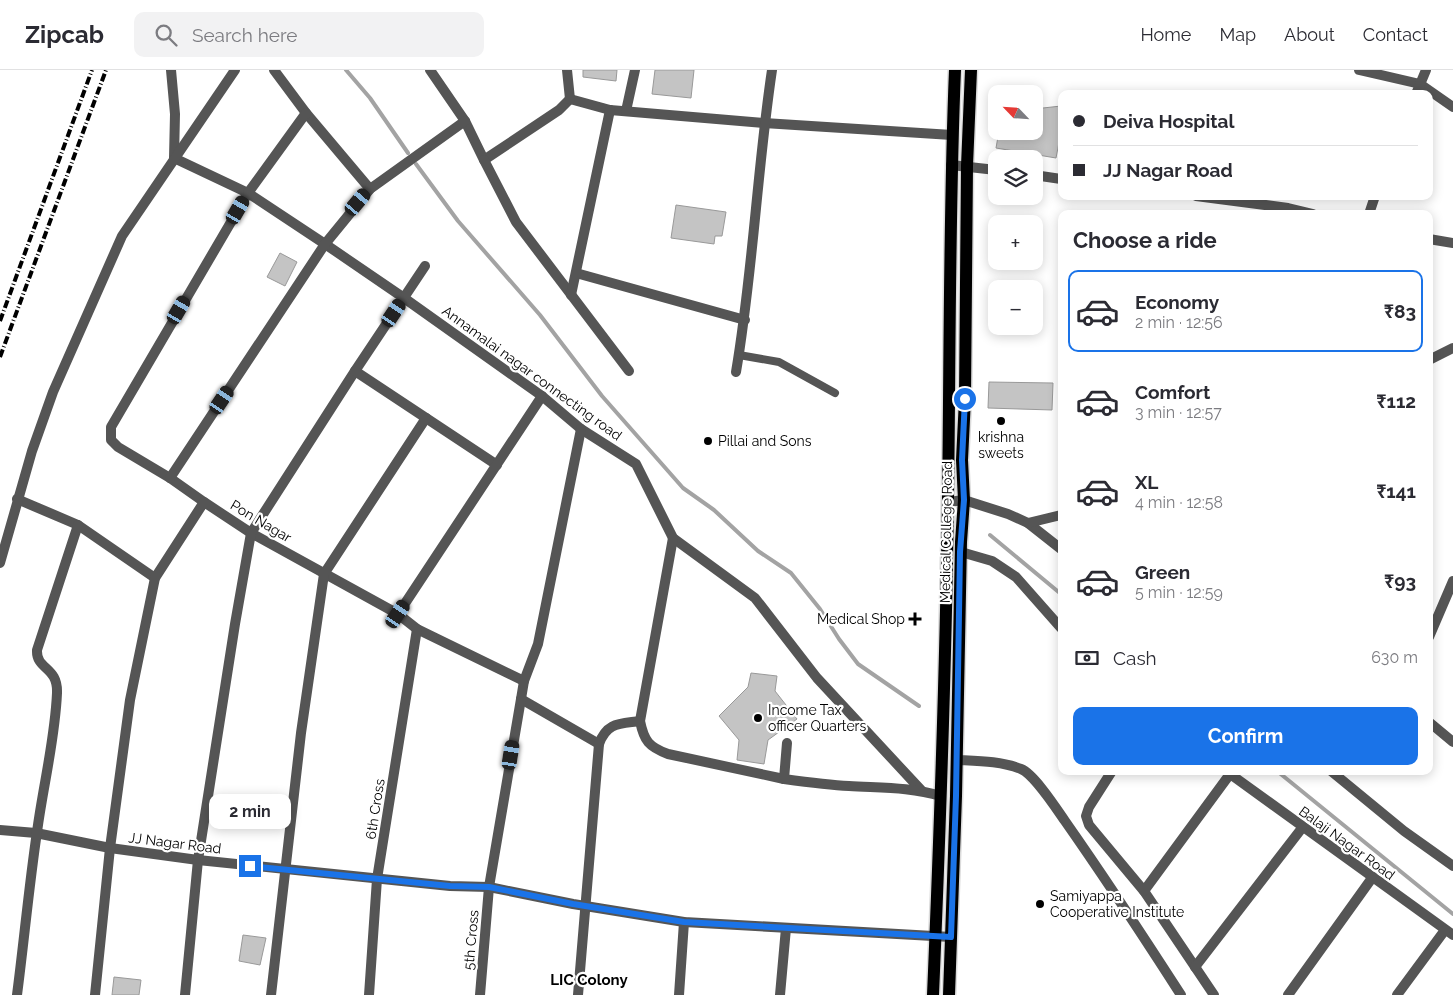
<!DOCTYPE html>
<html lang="en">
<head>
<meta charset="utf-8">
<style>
  :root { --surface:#fff; --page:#f2f2f3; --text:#2b2b33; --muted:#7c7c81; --line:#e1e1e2; --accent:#1a73e8 }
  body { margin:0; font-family:Raleway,sans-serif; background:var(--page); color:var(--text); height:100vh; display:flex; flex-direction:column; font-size:19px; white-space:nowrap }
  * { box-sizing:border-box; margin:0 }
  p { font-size:16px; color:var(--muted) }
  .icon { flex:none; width:28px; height:28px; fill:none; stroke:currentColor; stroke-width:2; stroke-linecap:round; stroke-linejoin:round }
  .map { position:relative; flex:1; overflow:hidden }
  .side { position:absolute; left:1058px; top:140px; width:375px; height:565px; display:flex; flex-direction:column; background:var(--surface); border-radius:10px; box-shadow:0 2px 12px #0003 }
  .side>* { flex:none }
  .guide { position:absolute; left:1058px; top:20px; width:375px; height:110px; border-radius:10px; box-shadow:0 2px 12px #0003; display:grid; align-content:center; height:110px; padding:0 15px; background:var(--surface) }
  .needle { width:32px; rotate:295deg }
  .fabs { position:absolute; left:988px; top:15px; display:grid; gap:10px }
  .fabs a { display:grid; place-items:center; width:55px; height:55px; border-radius:10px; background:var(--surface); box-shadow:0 2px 12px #0003; font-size:25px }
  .end { position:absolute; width:22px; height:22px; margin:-11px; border:6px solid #1a73e8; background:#fff; box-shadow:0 0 0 2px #fff }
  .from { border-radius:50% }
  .bubble { position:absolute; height:35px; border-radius:10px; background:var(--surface); box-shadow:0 2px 12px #0003; font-size:16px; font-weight:700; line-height:35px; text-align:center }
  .car { position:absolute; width:15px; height:30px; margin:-15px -8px; border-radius:6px; box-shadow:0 0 4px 1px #0007; background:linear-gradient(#222 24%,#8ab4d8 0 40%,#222 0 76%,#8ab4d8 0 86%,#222 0) }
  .guide b { display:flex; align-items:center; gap:18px; height:48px; font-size:19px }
  .guide b+b { border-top:1px solid var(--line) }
  .guide i { width:12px; height:12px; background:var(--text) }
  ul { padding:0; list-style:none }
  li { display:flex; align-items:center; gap:15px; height:82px; margin:0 10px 8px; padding:0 5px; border:2px solid transparent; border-radius:10px }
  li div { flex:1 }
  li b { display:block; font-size:19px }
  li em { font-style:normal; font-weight:700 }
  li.active { border-color:var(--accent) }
  li>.icon { width:45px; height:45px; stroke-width:1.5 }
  h2 { padding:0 15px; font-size:22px; line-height:60px }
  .pay { display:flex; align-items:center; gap:12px; height:55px; padding:0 15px; font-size:19px }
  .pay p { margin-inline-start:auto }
  .primary-button { display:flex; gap:10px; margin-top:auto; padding:10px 15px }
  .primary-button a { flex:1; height:58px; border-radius:10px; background:var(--accent); color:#fff; font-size:20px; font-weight:700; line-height:58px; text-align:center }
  header { display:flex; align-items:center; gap:30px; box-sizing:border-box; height:70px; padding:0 25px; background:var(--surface); border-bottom:1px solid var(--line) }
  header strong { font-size:24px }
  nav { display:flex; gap:28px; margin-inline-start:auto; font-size:18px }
  .search { width:350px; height:45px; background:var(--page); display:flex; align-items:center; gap:12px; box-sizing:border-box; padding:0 18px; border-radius:10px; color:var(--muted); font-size:19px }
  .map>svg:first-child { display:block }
</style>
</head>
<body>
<header>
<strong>Zipcab</strong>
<div class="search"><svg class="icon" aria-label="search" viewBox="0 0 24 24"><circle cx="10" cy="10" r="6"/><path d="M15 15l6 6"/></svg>Search here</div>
<nav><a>Home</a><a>Map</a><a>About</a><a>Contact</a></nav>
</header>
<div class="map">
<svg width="1453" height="925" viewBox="0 0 1453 925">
  <rect width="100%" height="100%" fill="#fff"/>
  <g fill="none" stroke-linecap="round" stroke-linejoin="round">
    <g stroke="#a3a3a3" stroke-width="4">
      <path d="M 346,0 L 370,28 L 408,83"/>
      <path d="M 416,94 L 458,151 L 540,245 L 602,326 L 683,418 L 714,440 L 758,481 L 791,503 L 820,539 L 839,569 L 858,594 L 919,636"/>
      <path d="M 990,465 L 1061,524"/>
      <path d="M 1277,701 L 1453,844"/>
    </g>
  </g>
  <g fill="#c4c4c4" stroke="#999">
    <path d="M 583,0 L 617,0 L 616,11 L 583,7 Z"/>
    <path d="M 655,0 L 694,0 L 691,28 L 652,24 Z"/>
    <path d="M 1061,36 L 1061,62 L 1056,88 L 996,78 L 999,61 L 1034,61 L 1034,39 Z"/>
    <path d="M 676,135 L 726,142 L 722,166 L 715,166 L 714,174 L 671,168 Z"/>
    <path d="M 280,183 L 297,192 L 285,216 L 267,207 Z"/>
    <path d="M 989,312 L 1053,313 L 1052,340 L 988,338 Z"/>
    <path d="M 751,603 L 777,606 L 775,621 L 797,649 L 768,670 L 764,694 L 737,690 L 739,670 L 719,646 L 748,617 Z"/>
    <path d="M 243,865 L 266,868 L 260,895 L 239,891 Z"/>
    <path d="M 114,907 L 141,910 L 139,925 L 112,925 Z"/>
  </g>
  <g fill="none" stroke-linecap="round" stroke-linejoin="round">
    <g stroke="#dbdbdb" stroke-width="15">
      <g id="primary">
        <path d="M 933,925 C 940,759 946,594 948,428 C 950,285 949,143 955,0"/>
        <path d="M 949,925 L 956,726 L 961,472 L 964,430 L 962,390 L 965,329 L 967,96 L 971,0"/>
      </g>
    </g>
    <path stroke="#555" stroke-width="8" d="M 739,285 L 779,292 L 835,323"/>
    <g stroke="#555" stroke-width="10">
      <path d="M 171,0 L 175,44 L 174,88 L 248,123 L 111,357 L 111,370 L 118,377 L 170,408 L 204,432"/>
      <path d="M 274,0 L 306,43 L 370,119"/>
      <path d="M 430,0 L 465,51 L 484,90 L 559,40 L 570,29 L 610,40 L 764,53 L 952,65"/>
      <path d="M 567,0 L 570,29"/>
      <path d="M 1359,0 L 1420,14 L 1453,37"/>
      <path d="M 1416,24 L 1426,0"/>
      <path d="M 626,41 L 635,0"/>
      <path d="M 306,43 L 248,123 L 325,174 L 404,228 L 542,326 L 581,359 L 636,394 L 673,468 L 755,528 L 817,608 L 921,720"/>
      <path d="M 484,90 L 516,152 L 629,301"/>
      <path d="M 951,95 L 996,100"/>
      <path d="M 1034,105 L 1061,109"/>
      <path d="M 1196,126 L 1288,138 L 1313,144"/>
      <path d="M 1369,144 L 1375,126"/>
      <path d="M 1429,169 L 1453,173"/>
      <path d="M 576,203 L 745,250"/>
      <path d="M 571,225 L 610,40"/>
      <path d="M 1429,290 L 1453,278"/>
      <path d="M 736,302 C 753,202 757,100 772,0"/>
      <path d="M 426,348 L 497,395"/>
      <path d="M 170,408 L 325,174 L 370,119 L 465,51"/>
      <path d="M 17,429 L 78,455 L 155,508"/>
      <path d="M 948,432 L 964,430 L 1008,444 L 1028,453 L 1061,479"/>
      <path d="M 1028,453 L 1061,445"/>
      <path d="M 673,468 L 640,651 C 644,671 649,677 668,684 L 784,709"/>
      <path d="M 961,482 L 992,491 L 1016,507 L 1061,558"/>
      <path d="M 0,493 L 32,381 L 53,322 L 122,166 L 235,0"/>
      <path d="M 398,544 L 542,326"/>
      <path d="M 1429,567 L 1453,511"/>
      <path d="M 521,629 L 599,674"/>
      <path d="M 1429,652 L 1453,672"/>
      <path d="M 787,673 L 784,709 C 806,712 828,715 849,716 C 881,718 910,717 941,726"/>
      <path d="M 957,690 C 978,691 1001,691 1021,699 C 1034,704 1056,738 1065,751 C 1105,808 1143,866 1181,925"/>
      <path d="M 1112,701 L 1089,737 L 1086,746 L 1089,755 L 1144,821 L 1214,925"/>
      <path d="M 1226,701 L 1453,865"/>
      <path d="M 1331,701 L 1404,761 L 1453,796"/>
      <path d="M 0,760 L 36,763 L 110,778 L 198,790 L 450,816 L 489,817 L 573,834 L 684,852 L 951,867"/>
      <path d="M 1144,821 L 1230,704"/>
      <path d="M 1195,897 L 1302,758"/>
      <path d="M 17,925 C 24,871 29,816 37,762 C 43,716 55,670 57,623 C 58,596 36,600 37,580 L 78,455"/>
      <path d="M 95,925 L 110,778 L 130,630 L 155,508 L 204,432 L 251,463 L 398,544 L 417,559 L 524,611"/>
      <path d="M 185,925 L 198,790 L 235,554 L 251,463 L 355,301 L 425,196"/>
      <path d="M 271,925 L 301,663 L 324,504 L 426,348 L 355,301"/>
      <path d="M 369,925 L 377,809 L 417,559"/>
      <path d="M 480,925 L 489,817 L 521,629 L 524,611 L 538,574 L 581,359"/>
      <path d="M 578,925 L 599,674 C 607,652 620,654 640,651"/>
      <path d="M 679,925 L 684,852"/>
      <path d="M 780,925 L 786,858"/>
      <path d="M 1288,925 L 1372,808"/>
      <path d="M 1397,925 L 1445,860"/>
    </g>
    <use href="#primary" stroke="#000" stroke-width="12"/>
    <g stroke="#000" stroke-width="4" stroke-dasharray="8 2.5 1 2.5" stroke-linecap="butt">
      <path d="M 0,251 L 92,0"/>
      <path d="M 0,287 L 106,0"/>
    </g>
  </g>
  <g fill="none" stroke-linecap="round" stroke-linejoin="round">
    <path stroke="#1a73e8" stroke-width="6" d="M 250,796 L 450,816 L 489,817 L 573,834 L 684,852 L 951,867 L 956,726 L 960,482 L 964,430 L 962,390 L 965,329"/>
  </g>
  <g fill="#000" stroke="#fff" stroke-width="2">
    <circle cx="1001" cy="351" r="5"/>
    <circle cx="708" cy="371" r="5"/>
    <path d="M912.5 541.5h5v5h5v5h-5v5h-5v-5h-5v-5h5z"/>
    <circle cx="758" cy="648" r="5"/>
    <circle cx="1040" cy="834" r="5"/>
  </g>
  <g text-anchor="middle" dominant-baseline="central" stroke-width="4.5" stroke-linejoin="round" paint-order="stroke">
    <g font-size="14" fill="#000" stroke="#fff">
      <text transform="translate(532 303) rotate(36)">Annamalai nagar connecting road</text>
      <text transform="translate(261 451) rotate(31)">Pon Nagar</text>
      <text transform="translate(946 462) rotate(-89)">Medical College Road</text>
      <text transform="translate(375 739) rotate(-81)">6th Cross</text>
      <text transform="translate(175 773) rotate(7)">JJ Nagar Road</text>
      <text transform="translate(1347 773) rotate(36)">Balaji Nagar Road</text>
      <text transform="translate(471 870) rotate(-85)">5th Cross</text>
    </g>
    <g font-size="14" fill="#000" stroke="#fff" text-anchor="start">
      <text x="1001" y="367" text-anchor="middle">krishna<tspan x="1001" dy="16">sweets</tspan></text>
      <text x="718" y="371">Pillai and Sons</text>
      <text x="905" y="549" text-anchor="end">Medical Shop</text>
      <text x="768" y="640">Income Tax<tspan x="768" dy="16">officer Quarters</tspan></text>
      <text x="1050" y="826">Samiyappa<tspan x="1050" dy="16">Cooperative Institute</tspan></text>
    </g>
    <g font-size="15" font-weight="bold" fill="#000" stroke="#fff">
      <text x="589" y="910">LIC Colony</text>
    </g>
  </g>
</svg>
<div class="fabs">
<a><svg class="needle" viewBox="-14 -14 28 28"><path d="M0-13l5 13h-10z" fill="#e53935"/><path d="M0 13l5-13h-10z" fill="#7c7c81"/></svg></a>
<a><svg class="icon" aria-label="layers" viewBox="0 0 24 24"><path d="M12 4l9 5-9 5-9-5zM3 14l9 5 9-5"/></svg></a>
<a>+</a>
<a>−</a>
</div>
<i class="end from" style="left:965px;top:329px"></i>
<i class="end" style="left:250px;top:796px"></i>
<div class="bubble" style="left:209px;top:724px;width:82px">2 min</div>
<i class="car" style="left:358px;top:132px;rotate:40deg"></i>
<i class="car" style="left:238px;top:140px;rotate:30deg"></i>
<i class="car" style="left:179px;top:240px;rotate:30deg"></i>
<i class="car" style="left:394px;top:243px;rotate:34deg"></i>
<i class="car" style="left:222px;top:330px;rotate:34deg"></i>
<i class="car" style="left:398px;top:544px;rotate:34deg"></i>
<i class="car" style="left:511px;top:685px;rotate:9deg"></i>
<div class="guide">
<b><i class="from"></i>Deiva Hospital</b>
<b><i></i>JJ Nagar Road</b>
</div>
<section class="side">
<h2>Choose a ride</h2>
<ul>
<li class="active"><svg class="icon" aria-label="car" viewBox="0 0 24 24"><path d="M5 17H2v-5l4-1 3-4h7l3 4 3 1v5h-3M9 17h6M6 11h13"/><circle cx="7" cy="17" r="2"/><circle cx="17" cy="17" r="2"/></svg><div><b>Economy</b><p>2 min · 12:56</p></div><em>₹83</em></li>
<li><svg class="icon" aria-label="car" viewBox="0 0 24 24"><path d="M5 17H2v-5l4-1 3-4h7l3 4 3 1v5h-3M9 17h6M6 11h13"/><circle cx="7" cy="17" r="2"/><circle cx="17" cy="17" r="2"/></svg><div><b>Comfort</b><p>3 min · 12:57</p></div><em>₹112</em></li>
<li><svg class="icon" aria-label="car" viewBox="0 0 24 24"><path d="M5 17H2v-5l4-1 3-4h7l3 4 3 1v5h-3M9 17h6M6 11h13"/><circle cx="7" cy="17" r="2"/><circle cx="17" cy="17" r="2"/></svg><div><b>XL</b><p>4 min · 12:58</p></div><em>₹141</em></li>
<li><svg class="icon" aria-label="car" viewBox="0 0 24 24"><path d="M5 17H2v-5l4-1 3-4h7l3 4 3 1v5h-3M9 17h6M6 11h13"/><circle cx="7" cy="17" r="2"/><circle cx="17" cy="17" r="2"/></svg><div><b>Green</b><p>5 min · 12:59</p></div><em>₹93</em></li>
</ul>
<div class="pay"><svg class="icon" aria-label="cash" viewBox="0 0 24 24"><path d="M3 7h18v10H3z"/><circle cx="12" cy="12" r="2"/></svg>Cash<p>630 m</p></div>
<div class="primary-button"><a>Confirm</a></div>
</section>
</div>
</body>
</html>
